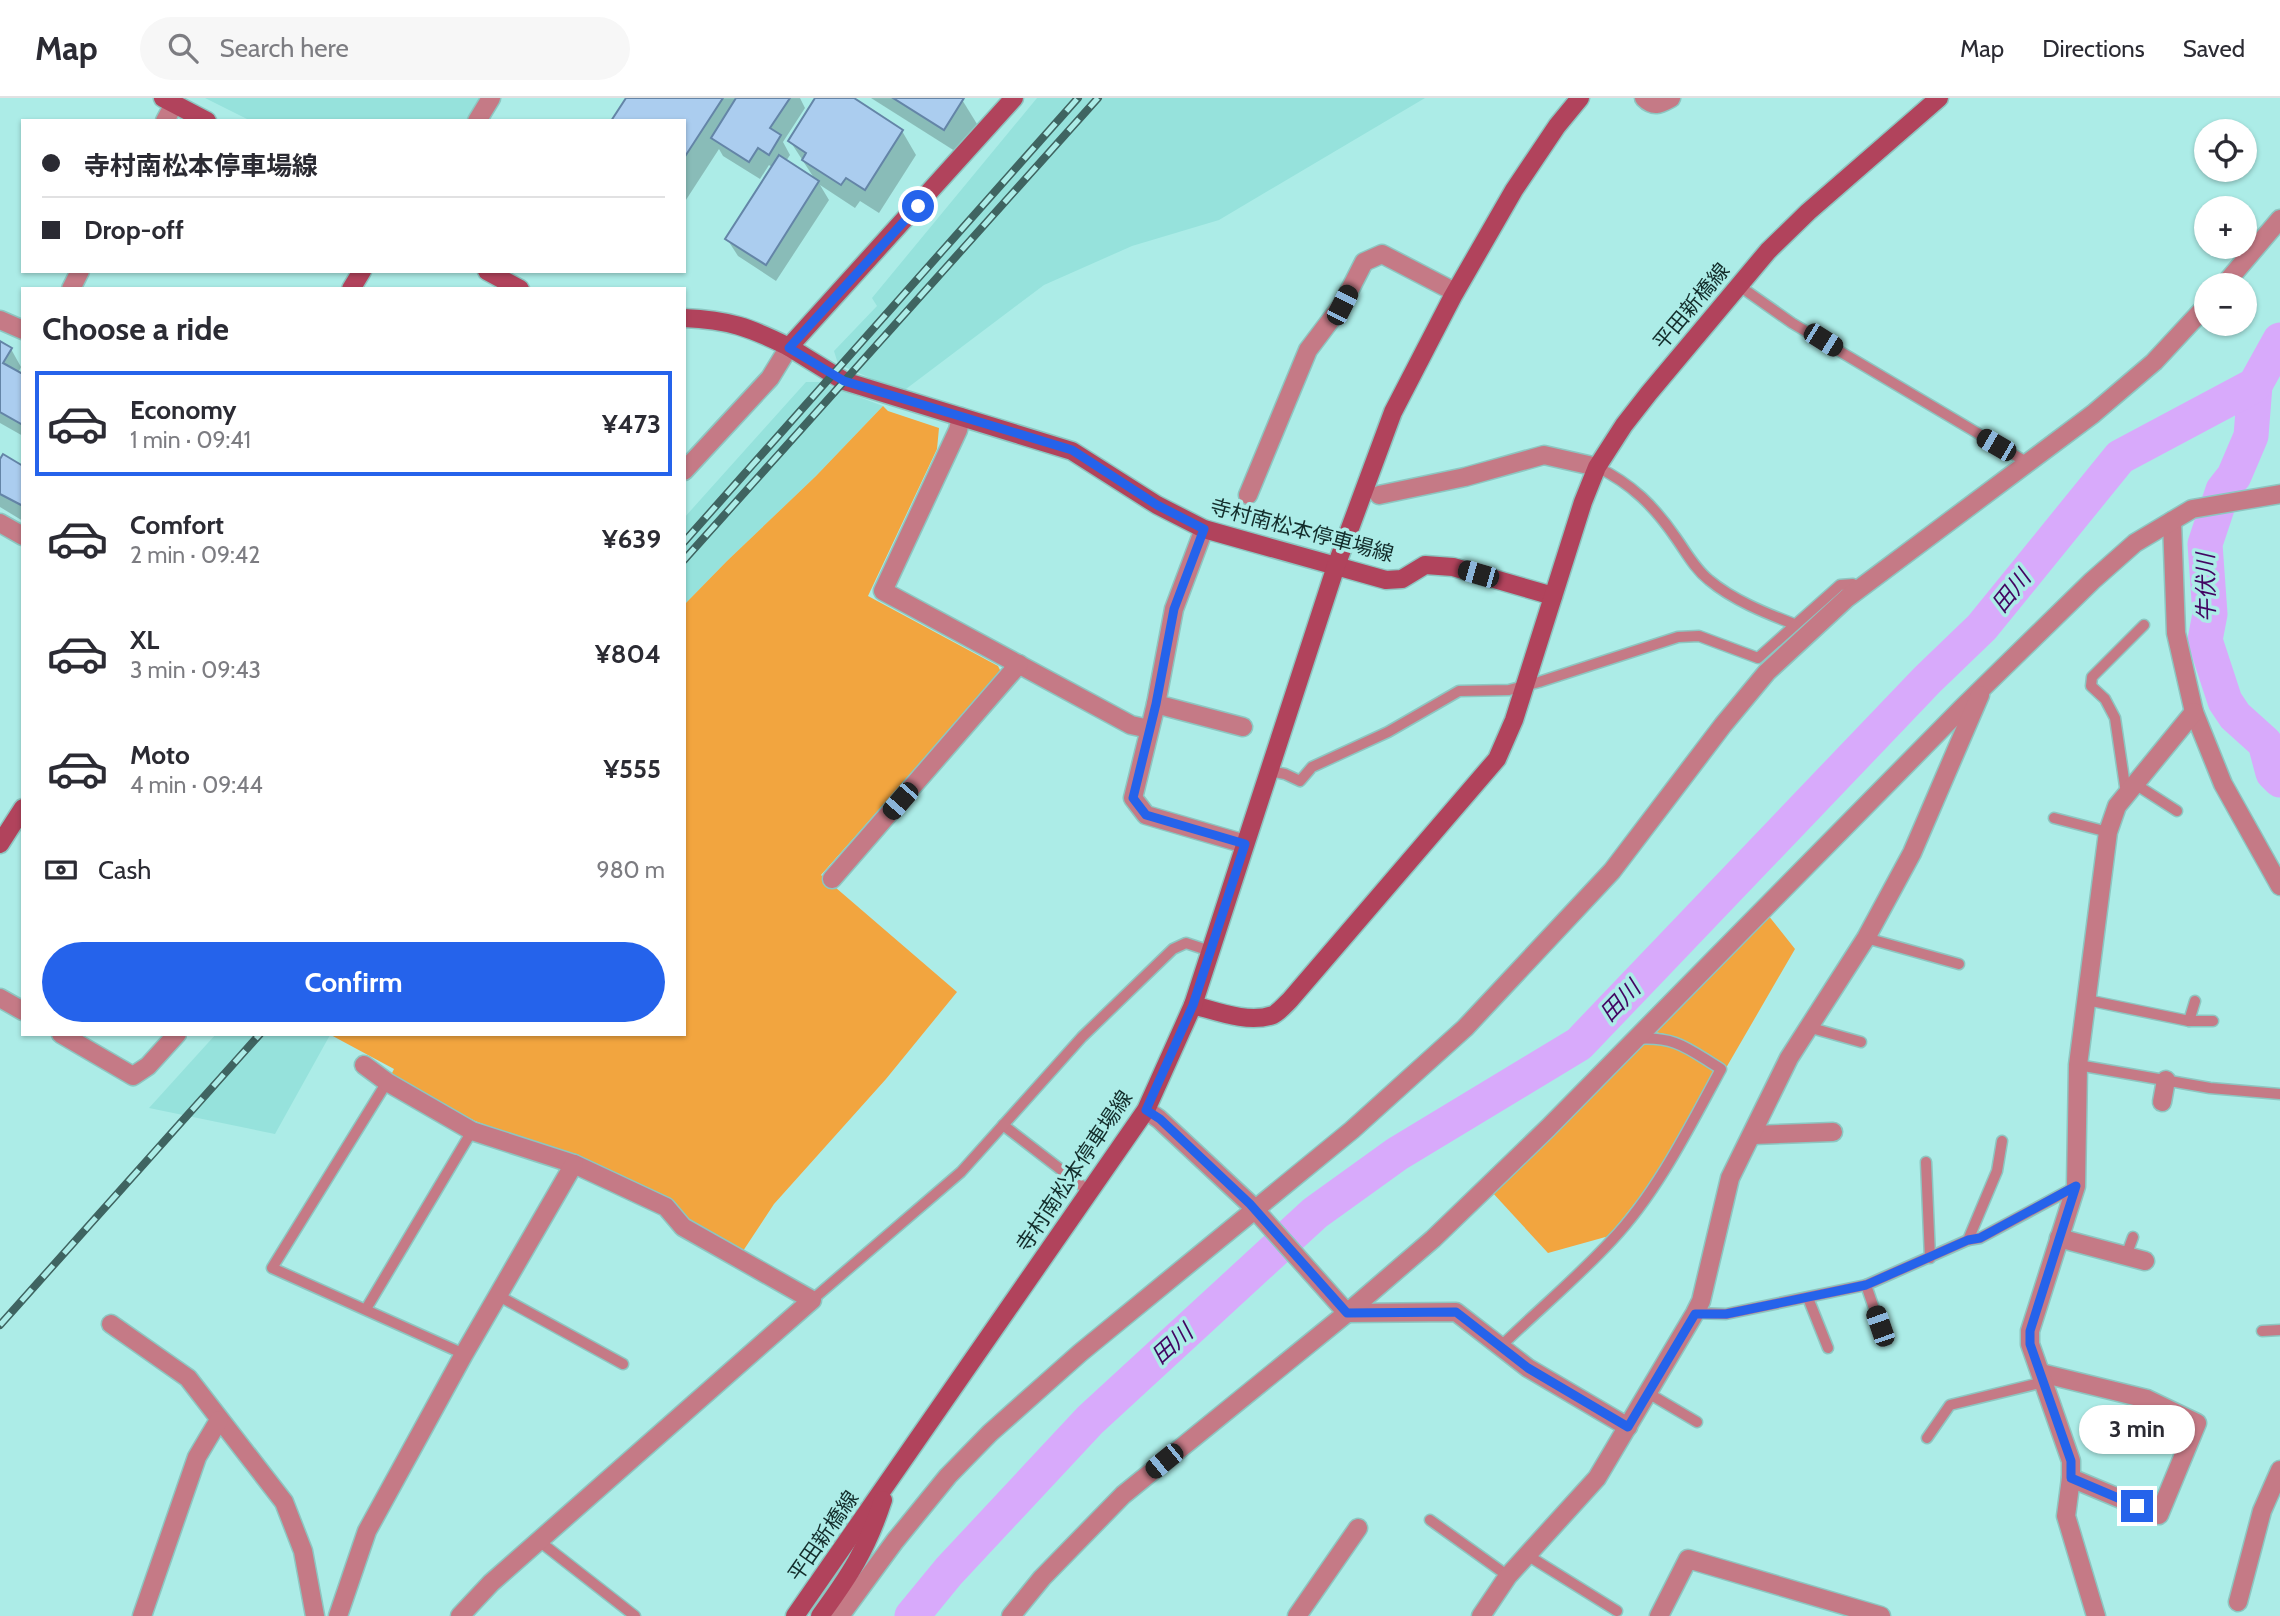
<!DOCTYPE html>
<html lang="en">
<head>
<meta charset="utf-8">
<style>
  :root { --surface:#fff; --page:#f7f7f7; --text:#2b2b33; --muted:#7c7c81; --line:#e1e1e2; --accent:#2563eb }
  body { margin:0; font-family:Cabin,"Noto Sans JP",sans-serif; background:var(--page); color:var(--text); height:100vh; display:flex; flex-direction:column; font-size:26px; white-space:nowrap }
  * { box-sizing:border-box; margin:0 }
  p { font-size:23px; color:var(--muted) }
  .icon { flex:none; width:38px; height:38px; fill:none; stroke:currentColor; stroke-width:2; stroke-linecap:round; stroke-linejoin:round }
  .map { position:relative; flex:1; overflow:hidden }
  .drawer { position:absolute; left:21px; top:189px; width:665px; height:749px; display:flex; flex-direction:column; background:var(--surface); border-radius:0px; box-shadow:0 2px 5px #0004 }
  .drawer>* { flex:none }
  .banner { position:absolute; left:21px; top:21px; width:665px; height:154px; border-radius:0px; box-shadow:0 2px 5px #0004; display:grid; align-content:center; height:154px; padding:0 21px; background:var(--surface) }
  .tools { position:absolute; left:2194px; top:21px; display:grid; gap:14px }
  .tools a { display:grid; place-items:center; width:63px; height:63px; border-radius:50%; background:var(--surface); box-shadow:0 2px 5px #0004; font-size:35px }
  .end { position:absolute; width:32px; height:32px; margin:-16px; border:9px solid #2563eb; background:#fff; box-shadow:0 0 0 4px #fff }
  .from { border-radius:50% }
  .bubble { position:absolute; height:49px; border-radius:24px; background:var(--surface); box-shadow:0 2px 5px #0004; font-size:23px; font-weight:700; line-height:49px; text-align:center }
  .car { position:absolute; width:21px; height:42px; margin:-21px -10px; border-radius:9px; box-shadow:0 0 5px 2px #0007; background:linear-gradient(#222 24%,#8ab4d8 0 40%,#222 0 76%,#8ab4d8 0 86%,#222 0) }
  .banner b { display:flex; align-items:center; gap:24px; height:66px; font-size:26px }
  .banner b+b { border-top:2px solid var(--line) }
  .banner i { width:18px; height:18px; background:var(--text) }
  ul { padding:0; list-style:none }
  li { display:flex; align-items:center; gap:21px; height:105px; margin:0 14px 10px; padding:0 7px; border:4px solid transparent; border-radius:0px }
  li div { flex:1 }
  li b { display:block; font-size:26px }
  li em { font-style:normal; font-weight:700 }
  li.on { border-color:var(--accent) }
  li>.icon { width:63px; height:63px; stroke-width:1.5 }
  h2 { padding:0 21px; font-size:32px; line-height:84px }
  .pay { display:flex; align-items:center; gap:18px; height:77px; padding:0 21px; font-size:26px }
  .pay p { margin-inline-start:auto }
  .primary-button { display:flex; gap:14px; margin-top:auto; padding:14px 21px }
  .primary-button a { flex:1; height:80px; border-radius:42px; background:var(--accent); color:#fff; font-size:28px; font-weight:700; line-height:80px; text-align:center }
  header { display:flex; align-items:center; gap:42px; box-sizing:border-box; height:98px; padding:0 35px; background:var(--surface); border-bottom:2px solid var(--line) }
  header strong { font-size:33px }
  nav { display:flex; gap:38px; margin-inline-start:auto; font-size:24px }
  .search { width:490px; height:63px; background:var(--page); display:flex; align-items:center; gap:18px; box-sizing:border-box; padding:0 24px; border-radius:38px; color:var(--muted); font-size:26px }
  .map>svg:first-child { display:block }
</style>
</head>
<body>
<header>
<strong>Map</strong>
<div class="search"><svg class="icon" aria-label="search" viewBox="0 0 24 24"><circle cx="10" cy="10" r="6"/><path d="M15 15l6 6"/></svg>Search here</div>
<nav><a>Map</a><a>Directions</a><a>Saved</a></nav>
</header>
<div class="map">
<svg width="2280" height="1518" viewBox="0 0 2280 1518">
  <rect width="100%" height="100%" fill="#acece7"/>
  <g fill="#96e2dc">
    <path d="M 205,0 L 480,0 L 466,23 L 251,23 Z"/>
    <path d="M 1037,0 L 1425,0 L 1219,122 L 1132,148 L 1044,187 L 902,294 L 838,266 L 834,253 L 877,208 L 872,200 Z"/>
    <path d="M 806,284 L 820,284 L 883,308 L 816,378 L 727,463 L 684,507 L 684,420 Z"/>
    <path d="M 216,936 L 330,937 L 275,1036 L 149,1010 Z"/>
  </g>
  <g fill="#f2a53f">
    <path d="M 883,308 L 888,313 L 939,330 L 937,351 L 868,498 L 998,568 L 1001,574 L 821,777 L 957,894 L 886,981 L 774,1106 L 743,1153 L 584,1065 L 475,1023 L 390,979 L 394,971 L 329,936 L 684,936 L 684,507 L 727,463 L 816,378 Z"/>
    <path d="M 1768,817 L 1795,851 L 1726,970 C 1703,956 1681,937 1653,934 Z"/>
    <path d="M 1648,945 L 1675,948 L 1717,973 L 1690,1022 L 1653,1082 L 1609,1138 L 1548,1155 L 1491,1093 L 1636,948 Z"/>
  </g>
  <g fill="#0003">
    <path d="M 628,0 L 735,0 L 737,3 L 738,0 L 800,0 L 805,10 L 783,44 L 790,57 L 786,63 L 816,83 L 790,43 L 817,0 L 850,0 L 902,33 L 916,57 L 879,115 L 860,103 L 855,110 L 820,87 L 829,102 L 776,183 L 738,158 L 727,141 L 773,70 L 769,67 L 760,81 L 723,58 L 719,51 L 684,105 L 684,23 Z"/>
    <path d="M 871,0 L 961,0 L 977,26 L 958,55 Z"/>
    <path d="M 0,245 L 11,251 L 21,269 L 18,275 L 23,278 L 23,338 L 0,325 Z"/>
    <path d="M 0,365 L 23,370 L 23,423 L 0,409 Z"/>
  </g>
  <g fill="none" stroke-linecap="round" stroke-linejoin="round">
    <g stroke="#d8aafb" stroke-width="35">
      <path d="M 2255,287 L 2251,338 L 2234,378 L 2223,392 L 2205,446 L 2210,516 L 2205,542 L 2225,603 L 2235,618 L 2265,645 L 2273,675 L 2280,682"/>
      <path d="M 912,1518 L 949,1473 L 1090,1322 L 1315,1115 L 1397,1056 L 1579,946 L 1927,582 L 1982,529 L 2120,359 L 2255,287 L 2280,242"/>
    </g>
  </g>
  <g fill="#abcdef" stroke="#6485a7" stroke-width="2">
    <path d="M 626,0 L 723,0 L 684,60 L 684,23 L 611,23 Z"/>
    <path d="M 736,0 L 790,0 L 770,30 L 781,37 L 769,57 L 758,50 L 749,64 L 711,40 Z"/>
    <path d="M 815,0 L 854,0 L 903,32 L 865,92 L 846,80 L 841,87 L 802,62 L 806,55 L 788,43 Z"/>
    <path d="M 893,0 L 964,0 L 944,32 Z"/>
    <path d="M 779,57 L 819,83 L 766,167 L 725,141 Z"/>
    <path d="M 0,243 L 12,250 L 3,265 L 23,276 L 23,327 L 0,314 Z"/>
    <path d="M 3,356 L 23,368 L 23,408 L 0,396 L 0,361 Z"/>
  </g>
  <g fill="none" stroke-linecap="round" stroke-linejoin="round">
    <g stroke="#8dc6c1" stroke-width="13">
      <g id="lane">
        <path d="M 1738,187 L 1792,225 L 2028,365"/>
        <path d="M 1597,369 C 1632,386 1654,408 1676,440 C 1686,454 1695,471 1709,482 C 1733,502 1765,515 1794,526"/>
        <path d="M 1269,673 L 1285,676 L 1300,683 L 1312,669 L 1388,634 L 1459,593 L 1509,592 L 1539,584 L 1678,539 L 1699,538 L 1758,560 L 1840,487 L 1853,486 L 1860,490"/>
        <path d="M 2135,686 L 2177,713"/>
        <path d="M 2126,695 L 2115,620 L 2105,601 L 2091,588 L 2092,579 L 2144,527"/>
        <path d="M 2054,720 L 2108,734"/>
        <path d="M 1866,840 L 1959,866"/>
        <path d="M 2087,902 L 2189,923 L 2213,923"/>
        <path d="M 2189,923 L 2195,903"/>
        <path d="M 1808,929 L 1861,944"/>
        <path d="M 2078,967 L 2210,990 L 2280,996"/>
        <path d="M 387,984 L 272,1170 L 464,1256"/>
        <path d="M 1003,1027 L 1090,1094"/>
        <path d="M 1926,1064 L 1930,1160"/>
        <path d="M 1968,1142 L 1997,1073 L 2002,1043"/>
        <path d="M 2126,1158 L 2133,1139"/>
        <path d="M 1866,1187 L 1880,1228"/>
        <path d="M 499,1198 L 623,1266"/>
        <path d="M 1808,1200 L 1828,1250"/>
        <path d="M 812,1202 L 961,1074 L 1082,939 L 1173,851 L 1186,845 L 1210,853"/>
        <path d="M 366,1211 L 472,1033"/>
        <path d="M 1695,1215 L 1726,1216 L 1866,1187 L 1968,1142 L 1980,1140 L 2075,1089"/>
        <path d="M 2262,1233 L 2280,1232"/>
        <path d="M 1500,1249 C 1537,1213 1577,1180 1612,1142 C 1657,1095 1690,1028 1721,971 C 1688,951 1677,938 1636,941"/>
        <path d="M 1648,1295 L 1697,1324"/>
        <path d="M 1927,1340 L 1950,1307 L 2044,1284"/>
        <path d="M 1430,1422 L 1508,1478"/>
        <path d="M 539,1443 L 635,1518"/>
        <path d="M 1527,1457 L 1617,1513"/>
      </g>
    </g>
    <g stroke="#8dc6c1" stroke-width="21">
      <g id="street">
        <path d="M 1644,0 C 1654,10 1660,6 1671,0"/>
        <path d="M 165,23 L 174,6"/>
        <path d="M 477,23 L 491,0"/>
        <path d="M 2224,187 L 2280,121"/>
        <path d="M 71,191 L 80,173"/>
        <path d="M 0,222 L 23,232"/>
        <path d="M 961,319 L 958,332 L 883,493 L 1131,627 L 1149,631"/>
        <path d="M 684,373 L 770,280 L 789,249"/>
        <path d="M 1248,397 L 1308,252 L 1342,207 L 1364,164 L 1382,156 L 1455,194"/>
        <path d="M 1379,397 L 1465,379 L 1544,357 L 1597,369"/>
        <path d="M 2172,423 L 2176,535 L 2194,614 L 2223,686 L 2280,788"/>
        <path d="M 0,425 L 23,438"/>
        <path d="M 1204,431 L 1174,511 L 1156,606 L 1243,629"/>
        <path d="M 1156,606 L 1133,700 L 1146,717 L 1245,746"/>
        <path d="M 832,781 L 1019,566"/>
        <path d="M 0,900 L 23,913"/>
        <path d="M 61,936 L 133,978 L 148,968 L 177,936"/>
        <path d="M 364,967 L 387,984 L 472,1033 L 574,1066 L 666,1109 L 683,1129 L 812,1202 L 491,1485 L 460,1518"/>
        <path d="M 2162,1004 L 2166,982"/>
        <path d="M 1146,1012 L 1159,1021 L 1250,1106 L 1347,1215 L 1456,1214 L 1528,1270 L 1628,1329"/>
        <path d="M 1753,1037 L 1833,1034"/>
        <path d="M 2059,1140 L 2145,1163"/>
        <path d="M 111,1226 L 188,1280 L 284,1404 L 303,1453 L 315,1518"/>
        <path d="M 2041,1275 L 2147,1301 L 2197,1325 L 2159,1417 L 2071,1380"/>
        <path d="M 2238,1504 L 2262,1413 L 2280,1372"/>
        <path d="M 142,1518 L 197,1359 L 219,1322"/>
        <path d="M 338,1518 L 367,1433 L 464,1256 L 574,1066"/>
        <path d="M 840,1518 L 895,1443 L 948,1378 L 990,1335 L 1080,1255 L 1352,1032 L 1465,930 L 1612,773 L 1723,627 L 1767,574 L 1847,500 L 2093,316 L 2154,264 L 2207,207"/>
        <path d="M 1011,1518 L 1042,1480 L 1123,1397 L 1347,1215 L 1433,1141 L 1548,1030 L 1962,610 L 2092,483 L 2135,445 L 2192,411 L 2280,396"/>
        <path d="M 1297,1518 L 1358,1430"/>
        <path d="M 1481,1518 L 1508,1478 L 1597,1380 L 1695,1215 L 1701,1203 L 1730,1080 L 1789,960 L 1866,840 L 1912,755 L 1980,597"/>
        <path d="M 1659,1518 L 1688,1461 L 1881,1518"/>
        <path d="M 2096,1518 L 2066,1418 L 2071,1380 L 2071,1363 L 2030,1246 L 2030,1233 L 2076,1088 L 2078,967 L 2108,734 L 2117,708 L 2194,614"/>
      </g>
    </g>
    <g stroke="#8dc6c1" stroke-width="21">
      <g id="secondary">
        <path d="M 163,0 L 207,23"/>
        <path d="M 1014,0 L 789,249 L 844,283 L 1072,353 L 1157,407 L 1204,431 L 1386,482 L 1402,481 L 1425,467 L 1453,469 L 1553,498"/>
        <path d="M 487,173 L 520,191"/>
        <path d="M 351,191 L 362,173"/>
        <path d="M 684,220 C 729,222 749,229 789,249"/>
        <path d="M 0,746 L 23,710"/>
        <path d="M 1193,907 C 1216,913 1248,926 1273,917 C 1279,914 1285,907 1290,902 L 1497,661 L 1514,622 L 1583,404 L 1597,369 L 1624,327 L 1649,295 L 1768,153 L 1808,114 L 1939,0"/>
        <path d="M 795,1518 L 1146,1012 L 1193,907 L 1336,468 L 1393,314 L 1453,198 L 1514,92 L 1557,28 L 1580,0"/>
        <path d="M 820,1518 C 850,1477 867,1451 883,1402"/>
      </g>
    </g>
    <use href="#lane" stroke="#c57a86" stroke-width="10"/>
    <use href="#street" stroke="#c57a86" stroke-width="18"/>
    <use href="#secondary" stroke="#b1435c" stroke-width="18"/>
    <g stroke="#3f6461" stroke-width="8">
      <g id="rail">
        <path d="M 684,444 L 1078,0"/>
        <path d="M 684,462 L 1098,0"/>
        <path d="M 0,1227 L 260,936"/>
      </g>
    </g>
    <use href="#rail" stroke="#acece7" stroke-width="5" stroke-dasharray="16" stroke-linecap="butt"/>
  </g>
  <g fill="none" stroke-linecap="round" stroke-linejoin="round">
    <path stroke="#2563eb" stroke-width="9" d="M 918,108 L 789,250 L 844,283 L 1072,352 L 1157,407 L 1204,431 L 1174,511 L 1156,606 L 1133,700 L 1146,717 L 1245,746 L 1193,907 L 1146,1012 L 1160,1021 L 1250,1106 L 1347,1215 L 1456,1214 L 1528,1270 L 1628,1329 L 1695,1216 L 1726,1216 L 1866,1187 L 1968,1142 L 1980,1140 L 2076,1088 L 2030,1233 L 2030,1246 L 2071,1363 L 2071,1380 L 2137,1408"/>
  </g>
  <g text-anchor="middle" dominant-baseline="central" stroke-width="7" stroke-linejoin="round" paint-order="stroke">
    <g font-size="21" fill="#132d2b" stroke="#acece7">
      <text transform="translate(1691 208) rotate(-50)">平田新橋線</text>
      <text transform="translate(1302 432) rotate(15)">寺村南松本停車場線</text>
      <text transform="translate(1074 1073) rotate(-56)">寺村南松本停車場線</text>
      <text transform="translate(823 1438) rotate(-55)">平田新橋線</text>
    </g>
    <g font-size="23" font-style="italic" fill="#420461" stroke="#acece7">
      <text transform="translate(2206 490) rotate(-91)">牛伏川</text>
      <text transform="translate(2011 493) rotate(-51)">田川</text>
      <text transform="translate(1620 903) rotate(-46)">田川</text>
      <text transform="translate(1172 1246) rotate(-42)">田川</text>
    </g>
  </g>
</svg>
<div class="tools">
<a><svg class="icon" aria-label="locate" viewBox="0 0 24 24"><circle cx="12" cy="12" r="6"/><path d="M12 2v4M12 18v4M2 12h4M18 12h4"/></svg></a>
<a>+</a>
<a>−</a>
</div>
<i class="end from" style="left:918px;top:108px"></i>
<i class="end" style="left:2137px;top:1408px"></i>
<div class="bubble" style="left:2079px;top:1307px;width:116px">3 min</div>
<i class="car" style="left:1342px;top:207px;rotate:27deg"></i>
<i class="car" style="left:1823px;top:242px;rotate:122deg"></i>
<i class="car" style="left:1996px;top:347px;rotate:300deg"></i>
<i class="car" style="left:1478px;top:476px;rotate:286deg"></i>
<i class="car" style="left:900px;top:703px;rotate:221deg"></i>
<i class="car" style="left:1880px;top:1228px;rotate:341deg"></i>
<i class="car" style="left:1164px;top:1363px;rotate:231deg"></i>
<div class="banner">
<b><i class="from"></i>寺村南松本停車場線</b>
<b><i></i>Drop-off</b>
</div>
<section class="drawer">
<h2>Choose a ride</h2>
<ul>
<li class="on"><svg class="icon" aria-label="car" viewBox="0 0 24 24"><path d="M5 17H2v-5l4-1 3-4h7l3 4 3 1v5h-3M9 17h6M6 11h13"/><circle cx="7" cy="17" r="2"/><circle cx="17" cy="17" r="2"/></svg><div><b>Economy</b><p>1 min · 09:41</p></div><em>¥473</em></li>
<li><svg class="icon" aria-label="car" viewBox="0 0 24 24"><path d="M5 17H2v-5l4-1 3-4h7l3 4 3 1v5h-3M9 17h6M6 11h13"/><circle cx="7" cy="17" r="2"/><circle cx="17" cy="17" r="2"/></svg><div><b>Comfort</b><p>2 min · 09:42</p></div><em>¥639</em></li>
<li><svg class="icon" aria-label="car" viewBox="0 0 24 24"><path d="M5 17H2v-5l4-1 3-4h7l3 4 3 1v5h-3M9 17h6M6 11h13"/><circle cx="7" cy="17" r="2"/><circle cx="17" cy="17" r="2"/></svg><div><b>XL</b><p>3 min · 09:43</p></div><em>¥804</em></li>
<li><svg class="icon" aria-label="car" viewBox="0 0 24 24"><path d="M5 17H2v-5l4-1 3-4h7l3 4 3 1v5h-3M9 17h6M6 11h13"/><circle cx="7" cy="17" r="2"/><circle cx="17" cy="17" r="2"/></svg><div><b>Moto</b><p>4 min · 09:44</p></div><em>¥555</em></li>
</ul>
<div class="pay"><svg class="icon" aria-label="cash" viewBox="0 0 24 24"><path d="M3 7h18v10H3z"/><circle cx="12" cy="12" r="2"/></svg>Cash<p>980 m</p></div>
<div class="primary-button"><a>Confirm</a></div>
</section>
</div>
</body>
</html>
